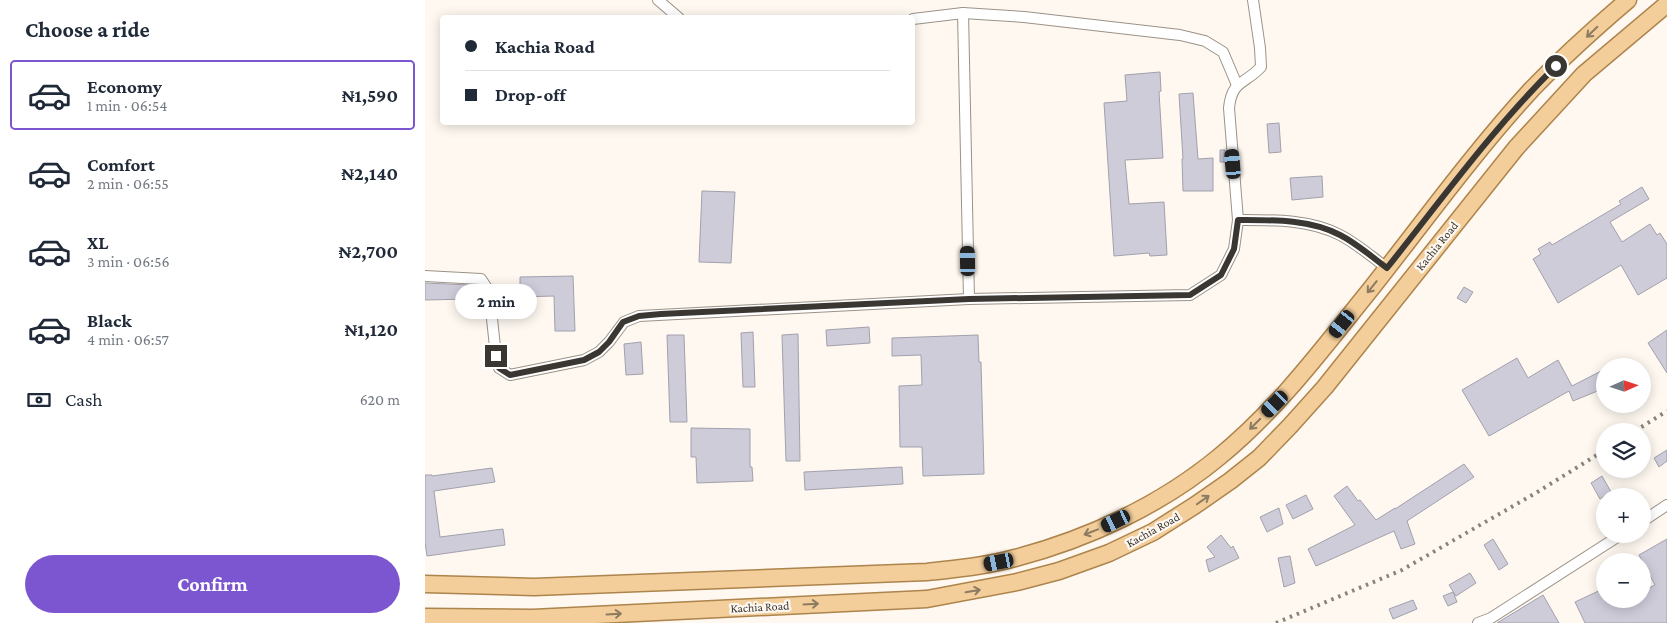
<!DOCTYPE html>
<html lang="en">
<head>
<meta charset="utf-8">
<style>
  :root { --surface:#fff; --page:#f2f2f3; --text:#1f2937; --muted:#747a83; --line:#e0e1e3; --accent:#7c56d0 }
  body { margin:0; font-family:"Crimson Pro",serif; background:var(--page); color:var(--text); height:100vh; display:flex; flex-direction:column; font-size:19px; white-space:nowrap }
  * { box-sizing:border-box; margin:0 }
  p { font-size:16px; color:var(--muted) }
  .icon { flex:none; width:28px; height:28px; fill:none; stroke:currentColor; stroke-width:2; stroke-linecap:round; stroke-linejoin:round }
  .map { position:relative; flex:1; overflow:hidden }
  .sheet { display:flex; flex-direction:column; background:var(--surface); width:425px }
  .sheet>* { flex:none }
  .banner { position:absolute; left:15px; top:15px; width:475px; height:110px; border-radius:5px; box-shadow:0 2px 12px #0003; display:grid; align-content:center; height:110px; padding:0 25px; background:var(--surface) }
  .needle { width:32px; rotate:87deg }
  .fabs { position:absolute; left:1171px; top:358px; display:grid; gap:10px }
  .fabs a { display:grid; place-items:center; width:55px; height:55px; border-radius:50%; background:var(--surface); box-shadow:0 2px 12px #0003; font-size:25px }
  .end { position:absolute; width:22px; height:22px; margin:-11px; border:6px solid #3a3732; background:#fff; box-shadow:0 0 0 2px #fff }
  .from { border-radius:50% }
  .bubble { position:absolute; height:35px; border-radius:18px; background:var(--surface); box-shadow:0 2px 12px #0003; font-size:16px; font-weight:700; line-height:35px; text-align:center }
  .car { position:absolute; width:15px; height:30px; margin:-15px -8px; border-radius:6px; box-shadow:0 0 4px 1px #0007; background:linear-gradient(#222 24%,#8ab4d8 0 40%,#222 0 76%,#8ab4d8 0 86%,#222 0) }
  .banner b { display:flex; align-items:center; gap:18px; height:48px; font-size:19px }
  .banner b+b { border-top:1px solid var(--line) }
  .banner i { width:12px; height:12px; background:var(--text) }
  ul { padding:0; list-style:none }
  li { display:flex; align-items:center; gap:15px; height:70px; margin:0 10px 8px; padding:0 15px; border:2px solid transparent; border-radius:5px }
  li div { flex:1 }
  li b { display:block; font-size:19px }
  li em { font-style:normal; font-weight:700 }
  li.active { border-color:var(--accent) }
  li>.icon { width:45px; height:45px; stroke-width:1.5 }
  h2 { padding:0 25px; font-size:22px; line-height:60px }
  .pay { display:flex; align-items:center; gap:12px; height:55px; padding:0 25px; font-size:19px }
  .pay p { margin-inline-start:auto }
  .cta { display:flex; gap:10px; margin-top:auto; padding:10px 25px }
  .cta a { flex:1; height:58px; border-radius:30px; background:var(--accent); color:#fff; font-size:20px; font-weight:700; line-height:58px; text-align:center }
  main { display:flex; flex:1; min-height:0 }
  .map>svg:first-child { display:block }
</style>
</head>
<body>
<main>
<section class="sheet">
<h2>Choose a ride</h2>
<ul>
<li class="active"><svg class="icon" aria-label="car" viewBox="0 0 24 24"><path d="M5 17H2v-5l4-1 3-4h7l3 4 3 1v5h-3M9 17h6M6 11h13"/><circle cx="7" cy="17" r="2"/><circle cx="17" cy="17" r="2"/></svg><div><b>Economy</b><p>1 min · 06:54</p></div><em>₦1,590</em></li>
<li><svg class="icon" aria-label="car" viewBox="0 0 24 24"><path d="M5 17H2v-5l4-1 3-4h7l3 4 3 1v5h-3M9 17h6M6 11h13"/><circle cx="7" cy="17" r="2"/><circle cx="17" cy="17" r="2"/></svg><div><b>Comfort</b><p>2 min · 06:55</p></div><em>₦2,140</em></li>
<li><svg class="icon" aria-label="car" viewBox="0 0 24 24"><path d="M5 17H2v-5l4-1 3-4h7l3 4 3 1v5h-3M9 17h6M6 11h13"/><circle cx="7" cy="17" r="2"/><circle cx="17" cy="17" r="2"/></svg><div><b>XL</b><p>3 min · 06:56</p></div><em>₦2,700</em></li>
<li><svg class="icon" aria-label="car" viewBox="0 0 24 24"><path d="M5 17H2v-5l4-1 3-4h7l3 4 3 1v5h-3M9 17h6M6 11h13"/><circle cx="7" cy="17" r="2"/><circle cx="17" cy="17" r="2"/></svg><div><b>Black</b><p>4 min · 06:57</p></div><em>₦1,120</em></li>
</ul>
<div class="pay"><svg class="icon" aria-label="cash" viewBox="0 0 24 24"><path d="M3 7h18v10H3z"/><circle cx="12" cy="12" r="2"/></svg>Cash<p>620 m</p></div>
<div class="cta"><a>Confirm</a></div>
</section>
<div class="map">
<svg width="1242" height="623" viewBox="0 0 1242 623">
  <rect width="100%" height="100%" fill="#fef8f1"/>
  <g fill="#ceccd9" stroke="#a2a0ac">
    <path d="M 735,72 L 736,91 L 734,92 L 738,158 L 700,160 L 704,204 L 739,202 L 742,255 L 725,256 L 724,253 L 689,256 L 679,103 L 702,101 L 700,75 Z"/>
    <path d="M 768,93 L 773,159 L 788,158 L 788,191 L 758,191 L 757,159 L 758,159 L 754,94 Z"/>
    <path d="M 854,123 L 856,152 L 844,153 L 842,124 Z"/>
    <path d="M 795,150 L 800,150 L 801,162 L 795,162 Z"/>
    <path d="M 897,176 L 898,197 L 867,200 L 865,178 Z"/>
    <path d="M 1217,187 L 1224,199 L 1185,222 L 1197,242 L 1225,224 L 1232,235 L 1235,233 L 1242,244 L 1242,278 L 1213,295 L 1196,265 L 1133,303 L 1108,259 L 1116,254 L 1113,249 L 1125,242 L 1127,245 L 1196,204 L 1194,201 Z"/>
    <path d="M 277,191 L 310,192 L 306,263 L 274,262 Z"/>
    <path d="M 148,276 L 150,331 L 130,331 L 129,296 L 95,297 L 95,277 Z"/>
    <path d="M 0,283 L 44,285 L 45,299 L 0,300 Z"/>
    <path d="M 1039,287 L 1048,292 L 1041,303 L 1032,298 Z"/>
    <path d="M 444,327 L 445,343 L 402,346 L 401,330 Z"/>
    <path d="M 1242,330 L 1242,373 L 1223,343 Z"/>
    <path d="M 328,332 L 330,387 L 318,387 L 316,333 Z"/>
    <path d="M 373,334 L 375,461 L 361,461 L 357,335 Z"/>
    <path d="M 242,335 L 259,335 L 262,422 L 245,422 Z"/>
    <path d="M 553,335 L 554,362 L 556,362 L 559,474 L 498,476 L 497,447 L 475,447 L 474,386 L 497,385 L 496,355 L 467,356 L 467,338 Z"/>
    <path d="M 216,342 L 218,374 L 201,375 L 199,344 Z"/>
    <path d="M 1092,358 L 1103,378 L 1133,360 L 1147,386 L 1180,369 L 1180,388 L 1148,401 L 1144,391 L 1064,436 L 1037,390 Z"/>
    <path d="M 266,428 L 325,429 L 325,467 L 327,467 L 328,481 L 272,483 L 271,457 L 266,457 Z"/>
    <path d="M 1242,450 L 1242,461 L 1234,467 L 1229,458 Z"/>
    <path d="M 1039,464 L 1049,477 L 982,521 L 990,544 L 976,549 L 969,531 L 891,566 L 883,549 L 930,525 L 909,496 L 922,486 L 933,501 L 935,500 L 951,520 L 970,508 L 970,509 Z"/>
    <path d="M 477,467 L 478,484 L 380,490 L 379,472 Z"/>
    <path d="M 67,468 L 70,482 L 9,491 L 15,537 L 78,529 L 80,545 L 2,556 L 0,543 L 0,475 L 7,475 L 7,476 Z"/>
    <path d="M 1177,476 L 1186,492 L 1175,499 L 1166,483 Z"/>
    <path d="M 881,495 L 888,509 L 868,519 L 861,505 Z"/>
    <path d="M 854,508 L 858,524 L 842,532 L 835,517 Z"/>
    <path d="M 796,535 L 806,548 L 808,546 L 814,558 L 784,572 L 781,560 L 790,557 L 782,547 Z"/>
    <path d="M 1068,539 L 1083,564 L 1074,570 L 1059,545 Z"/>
    <path d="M 1242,539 L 1242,623 L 1160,623 L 1150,602 L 1180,588 L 1180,599 L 1188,599 L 1190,604 L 1201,599 L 1218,599 L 1218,591 L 1230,585 L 1214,555 Z"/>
    <path d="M 865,556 L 870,583 L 859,587 L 853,558 Z"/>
    <path d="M 1045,573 L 1051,583 L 1031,596 L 1024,585 Z"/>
    <path d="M 1028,592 L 1032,602 L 1023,606 L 1018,596 Z"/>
    <path d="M 1118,595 L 1134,623 L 1072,623 Z"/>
    <path d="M 988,600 L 992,609 L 968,619 L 964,609 Z"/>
  </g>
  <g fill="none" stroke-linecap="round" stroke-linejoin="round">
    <g stroke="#9b9287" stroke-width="12">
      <g id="minor">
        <path d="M 233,0 L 254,18"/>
        <path d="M 538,13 L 544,299"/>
        <path d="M 488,19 L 538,13 L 599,17 L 755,35 L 780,41 L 798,52 L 812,85"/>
        <path d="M 813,220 C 847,220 884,219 915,235 C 931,243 947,257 962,268"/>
        <path d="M 0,276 L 56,279 L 64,291 L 71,356 L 74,368 L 85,375 L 159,360 L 174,352 L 184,342 L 199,322 L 214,316 L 544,299 L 765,295 L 796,275 L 809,249 L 813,220 L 804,108 C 807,80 819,85 836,67 L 835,48 L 828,0"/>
        <path d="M 1218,521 L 1242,505"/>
        <path d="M 1053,623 L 1066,618 L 1197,534"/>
      </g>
    </g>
    <g stroke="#ad844b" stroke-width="19">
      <g id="primary">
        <path d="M 0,584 L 109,587 L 502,572 C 531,569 561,566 590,558 C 663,539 736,505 794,457 C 853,409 898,348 945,290 C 998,223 1049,152 1107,89 C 1137,58 1170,28 1203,0"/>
        <path d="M 0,617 L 108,618 L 502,599 L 592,582 L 634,571 L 684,553 L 728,532 L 769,506 L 805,481 L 834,458 L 865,426 L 900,387 L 1091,148 L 1159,74 L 1242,4"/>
      </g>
    </g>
    <use href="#minor" stroke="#fff" stroke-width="10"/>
    <use href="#primary" stroke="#f3ce9b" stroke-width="16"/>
    <g stroke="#86827c" stroke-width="4" stroke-dasharray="2.5 5" stroke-linecap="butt">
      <path d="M 1210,431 L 1242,411"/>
      <path d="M 851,623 L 977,570 L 1114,491 L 1180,450"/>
    </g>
  </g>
  <defs><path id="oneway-shaft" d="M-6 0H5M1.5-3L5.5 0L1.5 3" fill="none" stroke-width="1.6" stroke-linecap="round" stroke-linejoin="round" transform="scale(1.25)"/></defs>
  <g stroke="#8d7b61">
    <use href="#oneway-shaft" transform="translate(1167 32) rotate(136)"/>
    <use href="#oneway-shaft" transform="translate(947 287) rotate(129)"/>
    <use href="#oneway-shaft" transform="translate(830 424) rotate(135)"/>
    <use href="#oneway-shaft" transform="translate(778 500) rotate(-35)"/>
    <use href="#oneway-shaft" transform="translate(666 532) rotate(159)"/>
    <use href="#oneway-shaft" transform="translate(548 591) rotate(-10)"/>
    <use href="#oneway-shaft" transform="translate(386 604) rotate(-3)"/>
    <use href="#oneway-shaft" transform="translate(189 614) rotate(-3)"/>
  </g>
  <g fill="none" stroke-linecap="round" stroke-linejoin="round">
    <path stroke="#3a3732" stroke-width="6" d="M 71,356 L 74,368 L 85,375 L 159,360 L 174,352 L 184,342 L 198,322 L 214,316 L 236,314 L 544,299 L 765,295 L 796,275 L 809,249 L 813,220 C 847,220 884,219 915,235 C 931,243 947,257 962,268 C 1017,199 1068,128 1131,66"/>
  </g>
  <g text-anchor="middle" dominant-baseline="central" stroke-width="4.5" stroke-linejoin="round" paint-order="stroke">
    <g font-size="12" fill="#3a3732" stroke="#fef8f1">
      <text transform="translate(1012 246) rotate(-51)">Kachia Road</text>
      <text transform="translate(728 530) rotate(-29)">Kachia Road</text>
      <text transform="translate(335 607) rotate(-3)">Kachia Road</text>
    </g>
  </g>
</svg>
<div class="fabs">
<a><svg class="needle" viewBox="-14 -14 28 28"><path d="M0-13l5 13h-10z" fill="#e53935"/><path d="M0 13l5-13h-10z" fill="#747a83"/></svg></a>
<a><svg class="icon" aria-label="layers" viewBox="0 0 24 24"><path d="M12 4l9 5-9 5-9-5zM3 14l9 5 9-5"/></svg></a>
<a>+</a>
<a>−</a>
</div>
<i class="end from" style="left:1131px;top:66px"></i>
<i class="end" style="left:71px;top:356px"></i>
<div class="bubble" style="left:30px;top:284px;width:82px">2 min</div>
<i class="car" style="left:808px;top:164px;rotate:355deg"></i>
<i class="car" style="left:543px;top:261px;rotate:359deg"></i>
<i class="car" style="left:917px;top:324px;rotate:219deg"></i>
<i class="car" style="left:850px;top:404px;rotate:225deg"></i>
<i class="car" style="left:691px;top:521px;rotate:244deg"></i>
<i class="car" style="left:574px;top:562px;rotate:259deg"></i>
<div class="banner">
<b><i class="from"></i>Kachia Road</b>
<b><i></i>Drop-off</b>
</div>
</div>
</main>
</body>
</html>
